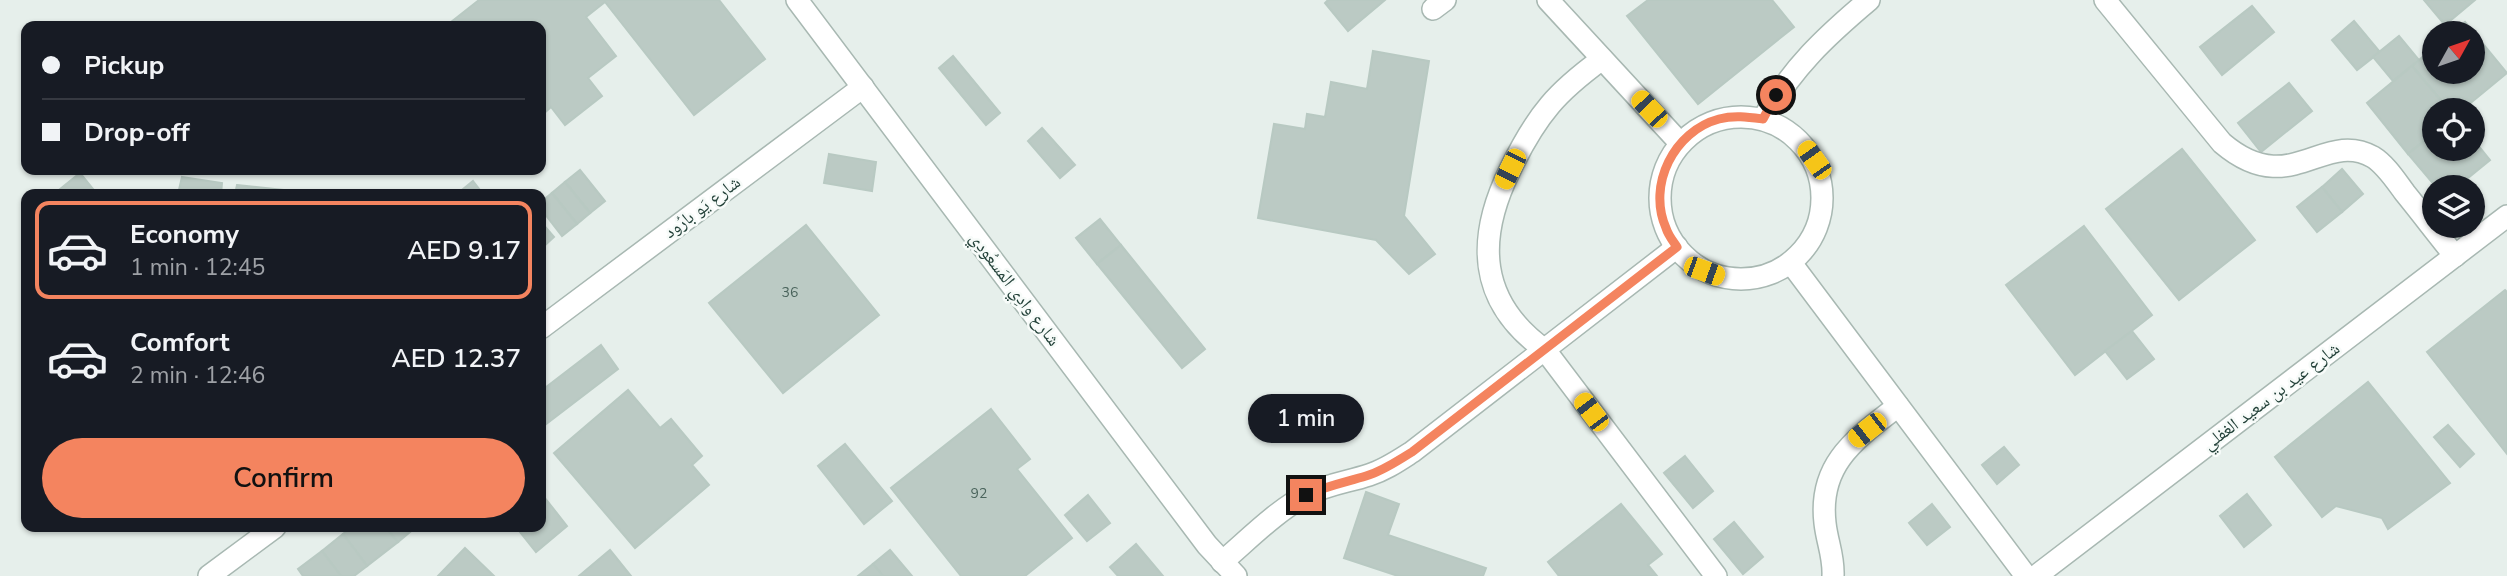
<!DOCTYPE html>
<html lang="en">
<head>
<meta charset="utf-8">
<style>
  :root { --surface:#171b24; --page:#20242c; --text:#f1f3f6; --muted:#9ea1a6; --line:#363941; --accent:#f4845f }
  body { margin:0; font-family:"Nunito Sans","Noto Naskh Arabic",sans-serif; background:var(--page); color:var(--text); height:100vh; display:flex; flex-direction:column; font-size:26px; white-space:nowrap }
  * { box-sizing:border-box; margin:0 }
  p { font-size:23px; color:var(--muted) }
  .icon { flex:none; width:38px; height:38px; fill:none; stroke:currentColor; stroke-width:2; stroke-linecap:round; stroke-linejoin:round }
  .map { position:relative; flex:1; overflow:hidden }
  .sheet { position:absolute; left:21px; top:189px; width:525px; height:343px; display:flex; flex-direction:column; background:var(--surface); border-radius:14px; box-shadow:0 2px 5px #0004 }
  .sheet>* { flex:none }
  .hud { position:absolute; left:21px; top:21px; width:525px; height:154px; border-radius:14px; box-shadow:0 2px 5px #0004; display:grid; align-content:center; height:154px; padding:0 21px; background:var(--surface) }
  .needle { width:46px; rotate:50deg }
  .controls { position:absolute; left:2422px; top:21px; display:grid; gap:14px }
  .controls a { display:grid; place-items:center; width:63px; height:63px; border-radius:50%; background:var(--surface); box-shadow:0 2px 5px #0004; font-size:35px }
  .end { position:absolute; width:32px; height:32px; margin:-16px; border:9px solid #f4845f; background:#111; box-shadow:0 0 0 4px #111 }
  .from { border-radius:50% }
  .bubble { position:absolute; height:49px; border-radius:24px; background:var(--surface); box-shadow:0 2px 5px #0004; font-size:23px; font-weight:600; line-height:49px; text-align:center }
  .car { position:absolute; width:21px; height:42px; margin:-21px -10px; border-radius:9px; box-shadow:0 0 5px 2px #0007; background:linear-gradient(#f5c518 24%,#345 0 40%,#f5c518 0 76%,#345 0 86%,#f5c518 0) }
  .hud b { display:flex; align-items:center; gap:24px; height:66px; font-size:26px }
  .hud b+b { border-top:2px solid var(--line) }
  .hud i { width:18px; height:18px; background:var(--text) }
  ul { padding:12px 0 0; list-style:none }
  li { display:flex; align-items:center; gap:21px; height:98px; margin:0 14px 10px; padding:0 7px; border:4px solid transparent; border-radius:14px }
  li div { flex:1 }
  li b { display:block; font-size:26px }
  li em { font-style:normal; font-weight:600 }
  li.current { border-color:var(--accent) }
  li>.icon { width:63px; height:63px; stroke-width:1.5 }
  .primary-button { display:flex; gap:14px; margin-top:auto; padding:14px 21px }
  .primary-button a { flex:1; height:80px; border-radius:42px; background:var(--accent); color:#111; font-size:28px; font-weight:600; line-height:80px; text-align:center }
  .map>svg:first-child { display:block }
</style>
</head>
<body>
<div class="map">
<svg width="2507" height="576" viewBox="0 0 2507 576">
  <rect width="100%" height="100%" fill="#e6efeb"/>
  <g fill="#bbcac4" stroke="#b8c9c2" stroke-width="2">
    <path d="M 479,0 L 719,0 L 765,59 L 694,115 L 605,2 L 586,17 L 616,56 L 588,78 L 602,96 L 565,125 L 551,107 L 541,116 L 541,26 L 446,26 Z"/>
    <path d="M 1328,0 L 1385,0 L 1348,31 L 1325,3 Z"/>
    <path d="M 1648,0 L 1772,0 L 1794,27 L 1698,104 L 1627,16 Z"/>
    <path d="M 2424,0 L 2475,0 L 2445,25 Z"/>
    <path d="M 2252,6 L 2274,32 L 2222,75 L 2200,47 Z"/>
    <path d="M 2354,21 L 2380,52 L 2357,70 L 2332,40 Z"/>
    <path d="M 2465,22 L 2507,73 L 2462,110 L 2449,110 L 2412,66 L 2434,47 L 2434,72 L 2473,72 L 2473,33 L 2451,33 Z"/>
    <path d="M 2399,36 L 2419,60 L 2393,81 L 2373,57 Z"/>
    <path d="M 1373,51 L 1429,61 L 1404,216 L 1435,254 L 1409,274 L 1376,240 L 1258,218 L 1274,124 L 1305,129 L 1307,114 L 1325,117 L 1331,82 L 1367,89 Z"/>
    <path d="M 953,56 L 1000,113 L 986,125 L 939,68 Z"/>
    <path d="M 2412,66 L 2449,110 L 2434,110 L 2434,133 L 2408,154 L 2367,103 Z"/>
    <path d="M 2289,83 L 2312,111 L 2261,152 L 2238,123 Z"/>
    <path d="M 1042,128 L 1075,165 L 1060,178 L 1028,141 Z"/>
    <path d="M 2434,133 L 2434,149 L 2473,149 L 2473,139 L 2490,160 L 2457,187 L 2436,187 L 2408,154 Z"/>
    <path d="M 2182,149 L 2255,240 L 2179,300 L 2106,209 Z"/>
    <path d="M 829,154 L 876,162 L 872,191 L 824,183 Z"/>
    <path d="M 2342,169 L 2363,194 L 2342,212 L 2322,187 Z"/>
    <path d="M 580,170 L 605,201 L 590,213 L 565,182 Z"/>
    <path d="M 80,173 L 97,194 L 54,194 Z"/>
    <path d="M 182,177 L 222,183 L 221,194 L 178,194 Z"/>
    <path d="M 473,181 L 483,194 L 457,194 Z"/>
    <path d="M 565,182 L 590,213 L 577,224 L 552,193 Z"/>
    <path d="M 237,185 L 283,190 L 283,194 L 235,194 Z"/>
    <path d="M 2322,187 L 2342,212 L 2317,232 L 2297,207 Z"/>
    <path d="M 552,193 L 577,224 L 562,236 L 541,209 L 541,202 Z"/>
    <path d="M 1100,219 L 1121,245 L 1097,264 L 1076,238 Z"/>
    <path d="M 541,222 L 554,237 L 541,249 Z"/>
    <path d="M 806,225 L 879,315 L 783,393 L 709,303 Z"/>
    <path d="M 2084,226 L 2152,315 L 2075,375 L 2006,285 Z"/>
    <path d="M 1121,245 L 1205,349 L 1182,368 L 1097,264 Z"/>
    <path d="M 2505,290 L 2507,292 L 2507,454 L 2427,352 Z"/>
    <path d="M 2132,331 L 2154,359 L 2127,379 L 2105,351 Z"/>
    <path d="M 601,345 L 618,369 L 541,428 L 541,391 Z"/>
    <path d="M 2368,382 L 2450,483 L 2388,529 L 2382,518 L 2336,506 L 2322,517 L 2275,457 Z"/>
    <path d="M 628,390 L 660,428 L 671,419 L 702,456 L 692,465 L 709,485 L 635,548 L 554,453 Z"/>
    <path d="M 991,409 L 1030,459 L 1017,469 L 1072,538 L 1025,576 L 961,576 L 891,488 Z"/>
    <path d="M 2448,425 L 2474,454 L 2460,467 L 2434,437 Z"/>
    <path d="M 845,444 L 892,501 L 864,524 L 818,466 Z"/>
    <path d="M 2004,447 L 2019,465 L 1997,484 L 1982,465 Z"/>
    <path d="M 1685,456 L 1713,491 L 1693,508 L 1664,473 Z"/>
    <path d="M 1366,492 L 1399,504 L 1388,535 L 1486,568 L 1483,576 L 1398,576 L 1344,558 Z"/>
    <path d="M 541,493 L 567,526 L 536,552 L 516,527 L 541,527 Z"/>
    <path d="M 2247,494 L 2271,525 L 2244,547 L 2220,516 Z"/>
    <path d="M 1088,495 L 1110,523 L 1087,541 L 1065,515 Z"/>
    <path d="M 1621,504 L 1662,554 L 1648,565 L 1657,576 L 1559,576 L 1548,562 Z"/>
    <path d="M 1932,504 L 1950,527 L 1927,545 L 1909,523 Z"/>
    <path d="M 1734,522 L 1763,557 L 1743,574 L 1714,539 Z"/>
    <path d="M 352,527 L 386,527 L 398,542 L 367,566 L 343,534 Z"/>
    <path d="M 386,527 L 416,527 L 398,542 Z"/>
    <path d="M 343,534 L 367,566 L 354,576 L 341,576 L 322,551 Z"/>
    <path d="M 1136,544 L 1163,576 L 1118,576 L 1110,567 Z"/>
    <path d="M 465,548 L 494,576 L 438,576 Z"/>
    <path d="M 610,550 L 631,576 L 579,576 Z"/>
    <path d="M 890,550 L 912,576 L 883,576 L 873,564 Z"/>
    <path d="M 322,551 L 341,576 L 303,576 L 298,569 Z"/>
    <path d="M 873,564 L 883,576 L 858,576 Z"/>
  </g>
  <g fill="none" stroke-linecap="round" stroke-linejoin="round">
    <g stroke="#a8b8b2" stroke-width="24">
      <g id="minor">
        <path d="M 797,0 L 1207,545 L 1236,576"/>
        <path d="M 1548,0 L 1680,143"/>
        <path d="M 2105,0 L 2222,143 C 2290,201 2323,129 2373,157 C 2386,165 2396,181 2405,193 C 2422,214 2438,235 2455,256"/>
        <path d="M 1433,9 L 1445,0"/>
        <path d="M 1602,59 C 1583,73 1565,87 1550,105 C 1533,125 1521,147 1510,170 C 1476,239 1478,302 1545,350 L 1716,576"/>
        <circle cx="1741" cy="198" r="81"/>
        <path d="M 1763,119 C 1792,68 1825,37 1869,0"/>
        <path d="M 1791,263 L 2026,576"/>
        <path d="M 541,328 L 863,87"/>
        <path d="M 1222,562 C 1248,540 1277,510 1307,495 C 1327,484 1348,482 1369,475 C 1385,470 1398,461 1412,452 L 1677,247"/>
        <path d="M 209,576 L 275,527"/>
        <path d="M 1833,576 C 1834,556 1827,542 1825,523 C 1818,463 1857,438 1898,406"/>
        <path d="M 2036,576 L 2507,216"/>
      </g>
    </g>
    <use href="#minor" stroke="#fff" stroke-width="21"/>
  </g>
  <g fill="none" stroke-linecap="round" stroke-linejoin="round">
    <path stroke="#f4845f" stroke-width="9" d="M 1306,495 C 1326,486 1346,482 1366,476 C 1383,471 1397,461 1412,452 L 1677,247 C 1673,241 1668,235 1666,228 C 1647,185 1674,131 1719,119 C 1734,115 1748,117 1763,119 L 1776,95"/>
  </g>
  <g text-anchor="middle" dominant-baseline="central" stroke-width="5" stroke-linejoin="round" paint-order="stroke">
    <g font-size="14" fill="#4a645c">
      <text x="790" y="292">36</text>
      <text x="979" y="493">92</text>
    </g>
    <g font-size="18" fill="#24423a" stroke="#f7fbf9">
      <text transform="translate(702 207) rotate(-37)">شارع يَو بارُود</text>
      <text transform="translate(1015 289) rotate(53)">شارع وادِي المَسعُودِي</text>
      <text transform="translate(2271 396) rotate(-37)">شارع عيد بن سعيد الغفلي</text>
    </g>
  </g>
</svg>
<div class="controls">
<a><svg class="needle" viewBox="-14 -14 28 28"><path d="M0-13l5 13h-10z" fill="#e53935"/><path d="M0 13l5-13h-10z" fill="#9ea1a6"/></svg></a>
<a><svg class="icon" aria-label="locate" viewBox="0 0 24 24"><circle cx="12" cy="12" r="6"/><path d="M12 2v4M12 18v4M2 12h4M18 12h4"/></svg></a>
<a><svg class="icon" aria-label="layers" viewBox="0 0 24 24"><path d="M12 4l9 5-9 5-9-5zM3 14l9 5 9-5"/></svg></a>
</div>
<i class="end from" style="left:1776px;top:95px"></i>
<i class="end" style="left:1306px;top:495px"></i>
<div class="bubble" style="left:1248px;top:394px;width:116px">1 min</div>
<i class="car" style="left:1649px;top:109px;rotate:317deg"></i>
<i class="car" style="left:1814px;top:160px;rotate:325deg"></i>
<i class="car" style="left:1510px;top:169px;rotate:206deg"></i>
<i class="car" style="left:1704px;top:271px;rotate:110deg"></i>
<i class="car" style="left:1591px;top:412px;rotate:323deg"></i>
<i class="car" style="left:1867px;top:430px;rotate:232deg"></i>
<div class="hud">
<b><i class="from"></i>Pickup</b>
<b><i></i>Drop-off</b>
</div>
<section class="sheet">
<ul>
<li class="current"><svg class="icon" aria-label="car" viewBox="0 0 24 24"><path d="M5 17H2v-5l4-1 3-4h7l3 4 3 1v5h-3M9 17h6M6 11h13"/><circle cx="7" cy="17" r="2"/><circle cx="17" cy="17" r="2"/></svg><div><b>Economy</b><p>1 min · 12:45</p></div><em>AED 9.17</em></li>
<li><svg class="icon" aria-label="car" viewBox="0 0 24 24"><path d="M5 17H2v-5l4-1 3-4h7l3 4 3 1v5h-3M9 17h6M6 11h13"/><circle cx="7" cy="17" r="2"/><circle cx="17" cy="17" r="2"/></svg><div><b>Comfort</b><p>2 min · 12:46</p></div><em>AED 12.37</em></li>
</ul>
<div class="primary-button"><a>Confirm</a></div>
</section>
</div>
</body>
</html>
